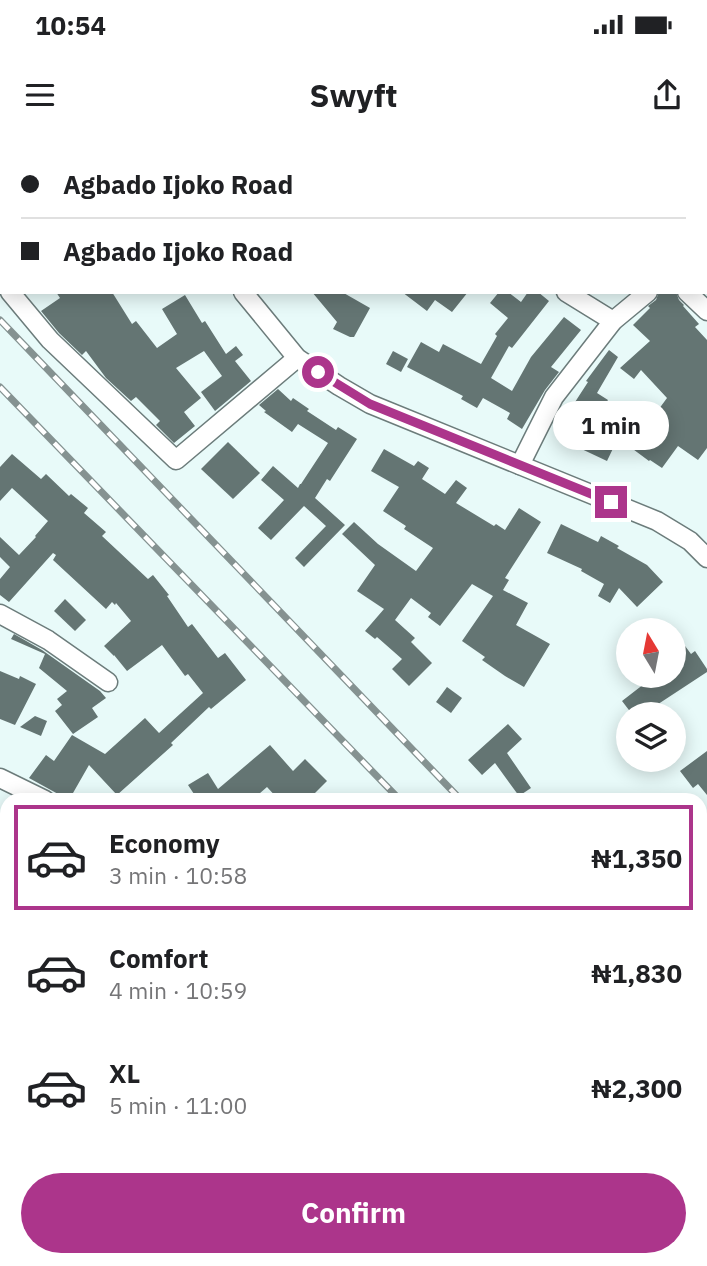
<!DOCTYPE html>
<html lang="en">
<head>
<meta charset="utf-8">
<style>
  :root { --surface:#fff; --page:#f2f2f2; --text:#202124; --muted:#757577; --line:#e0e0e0; --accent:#ac358b }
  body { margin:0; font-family:"IBM Plex Sans",sans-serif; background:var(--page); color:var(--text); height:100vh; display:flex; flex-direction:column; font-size:26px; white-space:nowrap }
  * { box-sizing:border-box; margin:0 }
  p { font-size:23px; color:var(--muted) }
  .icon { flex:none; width:38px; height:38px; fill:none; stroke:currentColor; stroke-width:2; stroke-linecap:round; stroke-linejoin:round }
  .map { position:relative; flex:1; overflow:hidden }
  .side { position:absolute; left:0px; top:653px; width:707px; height:474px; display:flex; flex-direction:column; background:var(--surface); border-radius:21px 21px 0 0; box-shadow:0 4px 18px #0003 }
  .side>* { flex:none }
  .top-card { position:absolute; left:0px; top:0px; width:707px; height:154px; box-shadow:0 4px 18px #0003; display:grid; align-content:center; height:154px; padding:0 21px; background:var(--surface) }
  .needle { width:46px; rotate:350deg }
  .tools { position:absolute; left:616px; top:478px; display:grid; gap:14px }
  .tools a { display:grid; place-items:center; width:70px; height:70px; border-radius:50%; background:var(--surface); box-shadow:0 4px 18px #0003; font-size:35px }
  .end { position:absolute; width:32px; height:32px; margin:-16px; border:9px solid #ac358b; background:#fff; box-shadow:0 0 0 4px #fff }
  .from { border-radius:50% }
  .bubble { position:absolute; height:49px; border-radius:24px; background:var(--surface); box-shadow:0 4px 18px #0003; font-size:23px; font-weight:700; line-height:49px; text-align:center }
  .top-card b { display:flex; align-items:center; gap:24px; height:66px; font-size:26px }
  .top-card b+b { border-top:2px solid var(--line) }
  .top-card i { width:18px; height:18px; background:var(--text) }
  ul { padding:12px 0 0; list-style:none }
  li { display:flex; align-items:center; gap:21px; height:105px; margin:0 14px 10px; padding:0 7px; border:4px solid transparent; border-radius:0px }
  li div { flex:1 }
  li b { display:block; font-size:26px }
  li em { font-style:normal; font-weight:700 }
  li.current { border-color:var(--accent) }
  li>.icon { width:63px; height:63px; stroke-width:1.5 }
  .primary-button { display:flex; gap:14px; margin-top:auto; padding:14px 21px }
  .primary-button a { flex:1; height:80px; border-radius:42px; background:var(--accent); color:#fff; font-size:28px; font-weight:700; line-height:80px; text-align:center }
  .status { display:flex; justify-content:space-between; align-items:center; height:49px; padding:0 35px; background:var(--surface); direction:ltr }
  .status svg { height:19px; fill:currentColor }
  header { display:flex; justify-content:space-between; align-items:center; height:91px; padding:0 21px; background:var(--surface); font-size:32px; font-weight:700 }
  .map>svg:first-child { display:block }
</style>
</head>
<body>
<div class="status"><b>10:54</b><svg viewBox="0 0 49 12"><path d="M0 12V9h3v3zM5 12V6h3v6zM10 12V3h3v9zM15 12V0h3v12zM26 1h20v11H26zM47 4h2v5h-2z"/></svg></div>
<header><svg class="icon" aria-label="menu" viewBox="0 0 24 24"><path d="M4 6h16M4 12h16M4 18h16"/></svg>Swyft<svg class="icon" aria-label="share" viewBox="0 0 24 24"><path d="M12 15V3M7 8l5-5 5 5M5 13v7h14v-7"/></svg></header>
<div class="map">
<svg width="707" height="1126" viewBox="0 0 707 1126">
  <rect width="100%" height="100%" fill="#e8faf9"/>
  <g fill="#647573">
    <path d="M 56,152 L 112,152 L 132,184 L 136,181 L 157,208 L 177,194 L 162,169 L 185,155 L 202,183 L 205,181 L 226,214 L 236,206 L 243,215 L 235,221 L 251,241 L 215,271 L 201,252 L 222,236 L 204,211 L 176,228 L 201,258 L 184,272 L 195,286 L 174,303 L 156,285 L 160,281 L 136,257 L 131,261 L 106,238 L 86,211 L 82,215 L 59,193 L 41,171 L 60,158 Z"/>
    <path d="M 312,152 L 342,152 L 370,168 L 354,197 L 350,197 L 333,189 L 337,182 Z"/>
    <path d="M 402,152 L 468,152 L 452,172 L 435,160 L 427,171 Z"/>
    <path d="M 499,152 L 508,152 L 521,162 L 528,152 L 538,152 L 549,161 L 512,208 L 509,206 L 491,238 L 512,251 L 531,217 L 564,177 L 581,190 L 551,227 L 559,232 L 545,250 L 522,289 L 507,279 L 510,273 L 483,258 L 477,268 L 461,259 L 463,256 L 407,227 L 421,202 L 439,212 L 443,204 L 481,224 L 497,196 L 495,194 L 508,178 L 490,163 Z"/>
    <path d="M 659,152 L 676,152 L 679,160 L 684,165 L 683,166 L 699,184 L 695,187 L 707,200 L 707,308 L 698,320 L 678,306 L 662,328 L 650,320 L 649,321 L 618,298 L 607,321 L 573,305 L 555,293 L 588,242 L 586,241 L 609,210 L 618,217 L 597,253 L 608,260 L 604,266 L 642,292 L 667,258 L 641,230 L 634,239 L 620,228 L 650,201 L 633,185 L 650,168 L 648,166 L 656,160 Z"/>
    <path d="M 393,211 L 408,219 L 401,232 L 386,224 Z"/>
    <path d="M 278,249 L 291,261 L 293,258 L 309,269 L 307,271 L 336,290 L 338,287 L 357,299 L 330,341 L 327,339 L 315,358 L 345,385 L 304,427 L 295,418 L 326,386 L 304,366 L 271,400 L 258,388 L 284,360 L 261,340 L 273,326 L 298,348 L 300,344 L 301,344 L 328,303 L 298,284 L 292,292 L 264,272 L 266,271 L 259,265 Z"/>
    <path d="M 228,302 L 260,333 L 233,359 L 201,329 Z"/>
    <path d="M 384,309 L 414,326 L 418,321 L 429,328 L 422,339 L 445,354 L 456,340 L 467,348 L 456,363 L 494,386 L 496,384 L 505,390 L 519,368 L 541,382 L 505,438 L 509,440 L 503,450 L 528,463 L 516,485 L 550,504 L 524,547 L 505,536 L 482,520 L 485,517 L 462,501 L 493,456 L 472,444 L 440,486 L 428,477 L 431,473 L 411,458 L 395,480 L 415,498 L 411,502 L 432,523 L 409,546 L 392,529 L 402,519 L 377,497 L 375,499 L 365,491 L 384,469 L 357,451 L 375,425 L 342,394 L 354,382 L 378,404 L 416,431 L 433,408 L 404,389 L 406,386 L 383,371 L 399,347 L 371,331 Z"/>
    <path d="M 12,314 L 41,339 L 46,334 L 69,356 L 71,354 L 88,368 L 84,373 L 106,392 L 102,396 L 148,439 L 153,435 L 169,455 L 167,456 L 188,487 L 192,484 L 218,518 L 225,513 L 246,540 L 211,569 L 209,567 L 171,603 L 173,605 L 117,655 L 89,625 L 69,660 L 29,638 L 46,615 L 54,621 L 72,595 L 105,614 L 145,578 L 159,593 L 203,553 L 188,534 L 185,536 L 162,505 L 127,531 L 114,515 L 114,516 L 104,506 L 131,481 L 116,463 L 115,465 L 112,462 L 106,469 L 53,420 L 56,415 L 53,413 L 9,462 L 0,455 L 0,439 L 10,427 L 0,417 L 0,397 L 19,415 L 36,397 L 35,396 L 48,381 L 12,348 L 0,361 L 0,327 Z"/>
    <path d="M 561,384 L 598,402 L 601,396 L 619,406 L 617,408 L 647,425 L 663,442 L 637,467 L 619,448 L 610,463 L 598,456 L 604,444 L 581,431 L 582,429 L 547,413 Z"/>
    <path d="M 65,459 L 86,480 L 75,491 L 54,471 Z"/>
    <path d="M 674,491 L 691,514 L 695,511 L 707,529 L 707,532 L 643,574 L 632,574 L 622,561 L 644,544 L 637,536 L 674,536 Z"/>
    <path d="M 14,494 L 42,510 L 100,551 L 106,558 L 92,568 L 98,577 L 73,594 L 55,571 L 62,565 L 57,559 L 67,551 L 39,528 L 45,514 L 11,499 Z"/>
    <path d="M 0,531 L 19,539 L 20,536 L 36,544 L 15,585 L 0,579 Z"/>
    <path d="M 447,547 L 462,558 L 451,573 L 436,562 Z"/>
    <path d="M 35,576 L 47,581 L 41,596 L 20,587 Z"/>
    <path d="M 508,584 L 522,599 L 507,613 L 531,648 L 519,656 L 495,623 L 482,635 L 468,620 Z"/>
    <path d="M 270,605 L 293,631 L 305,619 L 327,641 L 308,660 L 279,660 L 267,647 L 252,660 L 198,660 L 188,645 L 208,633 L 218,649 Z"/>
    <path d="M 707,611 L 707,655 L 698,644 L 693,648 L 680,631 Z"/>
  </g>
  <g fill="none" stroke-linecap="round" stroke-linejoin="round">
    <g stroke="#6c7c7b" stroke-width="21">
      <g id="minor">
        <path d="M 121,0 L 122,2"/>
        <path d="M 370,0 L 371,2"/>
        <path d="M 605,0 L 606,2"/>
        <path d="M 705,100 L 707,99"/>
        <path d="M 10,152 L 50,200 L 176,320 L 297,218"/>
        <path d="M 243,152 L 297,218 L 339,246 L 370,264 L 657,381 L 690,401 L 707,418"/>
        <path d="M 566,152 L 613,181"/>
        <path d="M 687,152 L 707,171"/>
        <path d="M 520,325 L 554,257 L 613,181 L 648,152"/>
        <path d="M 0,474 L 48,500 L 108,542"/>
        <path d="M 0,638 L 45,660"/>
        <path d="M 0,846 L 7,849"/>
        <path d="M 0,890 L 7,883"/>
        <path d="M 0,1108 L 7,1107"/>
        <path d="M 139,1120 L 141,1126"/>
        <path d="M 329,1120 L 332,1126"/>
        <path d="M 555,1126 L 562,1120"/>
      </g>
    </g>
    <use href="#minor" stroke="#fff" stroke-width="18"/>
    <g stroke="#859291" stroke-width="7">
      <g id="rail">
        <path d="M 0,180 L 461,660"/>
        <path d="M 0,247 L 400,660"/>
        <path d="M 700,910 L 707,918"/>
        <path d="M 700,971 L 707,978"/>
      </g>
    </g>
    <use href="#rail" stroke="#fff" stroke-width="4.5" stroke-dasharray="13" stroke-linecap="butt"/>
  </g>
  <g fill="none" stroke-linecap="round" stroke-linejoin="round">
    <path stroke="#ac358b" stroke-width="9" d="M 318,232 L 370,264 L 611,362"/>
  </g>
</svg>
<div class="tools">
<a><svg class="needle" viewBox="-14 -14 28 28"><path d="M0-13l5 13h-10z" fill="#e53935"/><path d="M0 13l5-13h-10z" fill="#757577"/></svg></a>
<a><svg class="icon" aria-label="layers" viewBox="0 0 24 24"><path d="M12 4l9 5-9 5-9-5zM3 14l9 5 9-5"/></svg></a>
</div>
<i class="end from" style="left:318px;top:232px"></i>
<i class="end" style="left:611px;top:362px"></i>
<div class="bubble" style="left:553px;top:261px;width:116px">1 min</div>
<div class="top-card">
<b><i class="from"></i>Agbado Ijoko Road</b>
<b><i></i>Agbado Ijoko Road</b>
</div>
<section class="side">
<ul>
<li class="current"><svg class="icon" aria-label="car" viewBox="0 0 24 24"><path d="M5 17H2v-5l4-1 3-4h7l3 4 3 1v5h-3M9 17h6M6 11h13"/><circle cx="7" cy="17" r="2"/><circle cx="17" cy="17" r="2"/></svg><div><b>Economy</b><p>3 min · 10:58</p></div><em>₦1,350</em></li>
<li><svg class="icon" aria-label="car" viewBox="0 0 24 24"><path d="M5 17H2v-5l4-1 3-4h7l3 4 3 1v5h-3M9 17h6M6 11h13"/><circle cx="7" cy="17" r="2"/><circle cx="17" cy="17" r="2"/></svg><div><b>Comfort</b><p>4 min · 10:59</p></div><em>₦1,830</em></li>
<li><svg class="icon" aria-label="car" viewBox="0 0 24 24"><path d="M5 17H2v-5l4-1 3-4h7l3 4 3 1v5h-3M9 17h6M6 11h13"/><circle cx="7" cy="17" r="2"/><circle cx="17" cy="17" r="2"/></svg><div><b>XL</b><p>5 min · 11:00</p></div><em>₦2,300</em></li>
</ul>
<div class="primary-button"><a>Confirm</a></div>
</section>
</div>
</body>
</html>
